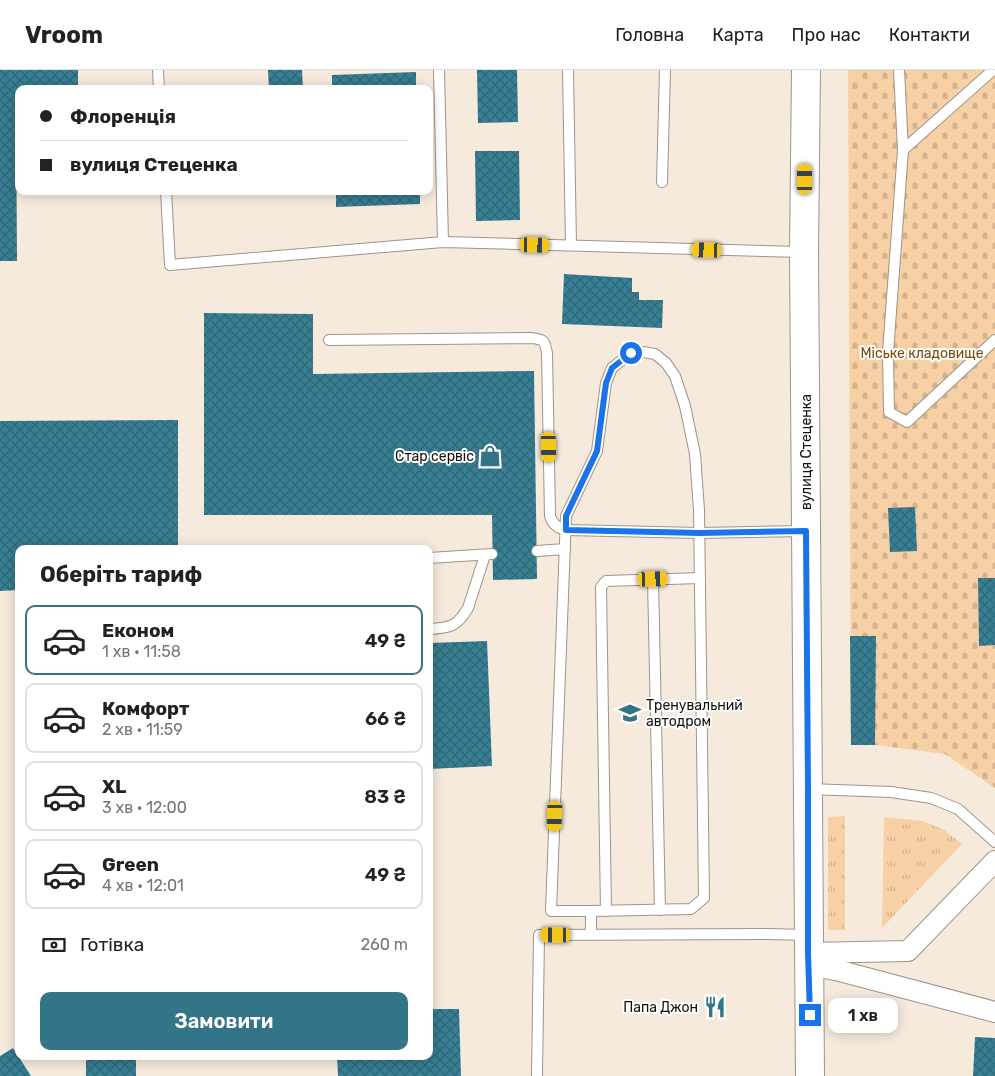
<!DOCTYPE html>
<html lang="uk">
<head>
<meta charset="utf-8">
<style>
  :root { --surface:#fff; --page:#f2f2f2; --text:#222; --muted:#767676; --line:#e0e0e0; --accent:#337487 }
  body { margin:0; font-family:Rubik,sans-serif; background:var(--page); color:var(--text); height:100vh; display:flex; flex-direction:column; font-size:19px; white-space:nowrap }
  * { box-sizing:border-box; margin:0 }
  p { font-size:16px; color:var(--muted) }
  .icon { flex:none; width:28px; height:28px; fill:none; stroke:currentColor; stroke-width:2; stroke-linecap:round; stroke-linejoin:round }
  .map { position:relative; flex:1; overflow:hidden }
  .drawer { position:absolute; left:15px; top:475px; width:418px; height:515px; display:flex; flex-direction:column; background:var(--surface); border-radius:10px; box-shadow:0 2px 12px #0003 }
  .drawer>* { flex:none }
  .banner { position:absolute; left:15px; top:15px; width:418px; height:110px; border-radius:10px; box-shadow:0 2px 12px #0003; display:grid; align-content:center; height:110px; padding:0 25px; background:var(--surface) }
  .end { position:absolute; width:22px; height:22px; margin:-11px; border:6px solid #1a73e8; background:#fff; box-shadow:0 0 0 2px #fff }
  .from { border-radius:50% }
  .bubble { position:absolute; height:35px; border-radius:10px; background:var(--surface); box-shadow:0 2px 12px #0003; font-size:16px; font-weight:600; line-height:35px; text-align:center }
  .car { position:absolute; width:15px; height:30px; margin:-15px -8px; border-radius:6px; box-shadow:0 0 4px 1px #0007; background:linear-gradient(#f5c518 24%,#345 0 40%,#f5c518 0 76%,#345 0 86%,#f5c518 0) }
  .banner b { display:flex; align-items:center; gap:18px; height:48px; font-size:19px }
  .banner b+b { border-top:1px solid var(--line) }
  .banner i { width:12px; height:12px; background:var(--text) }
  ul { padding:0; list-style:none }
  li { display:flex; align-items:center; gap:15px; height:70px; margin:0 10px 8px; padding:0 15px; border:2px solid var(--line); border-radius:10px }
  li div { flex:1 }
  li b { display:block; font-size:19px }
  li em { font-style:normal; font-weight:600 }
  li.selected { border-color:var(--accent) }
  li>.icon { width:45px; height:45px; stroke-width:1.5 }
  h2 { padding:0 25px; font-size:22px; line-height:60px }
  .pay { display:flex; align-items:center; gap:12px; height:55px; padding:0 25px; font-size:19px }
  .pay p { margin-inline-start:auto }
  .cta { display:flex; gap:10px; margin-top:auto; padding:10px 25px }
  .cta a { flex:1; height:58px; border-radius:10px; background:var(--accent); color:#fff; font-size:20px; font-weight:600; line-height:58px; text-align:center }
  header { display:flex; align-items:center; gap:30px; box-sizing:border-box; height:70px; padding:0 25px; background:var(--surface); border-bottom:1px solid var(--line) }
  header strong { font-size:24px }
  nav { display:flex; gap:28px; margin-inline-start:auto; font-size:18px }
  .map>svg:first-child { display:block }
</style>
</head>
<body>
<header>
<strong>Vroom</strong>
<nav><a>Головна</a><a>Карта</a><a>Про нас</a><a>Контакти</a></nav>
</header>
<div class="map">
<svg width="995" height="1006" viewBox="0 0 995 1006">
  <defs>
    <pattern id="grass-tufts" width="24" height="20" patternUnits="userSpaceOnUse" patternTransform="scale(1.25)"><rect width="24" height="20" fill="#f8d0a5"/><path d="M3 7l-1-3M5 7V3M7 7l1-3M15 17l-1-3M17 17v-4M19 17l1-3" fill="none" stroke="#d4b28d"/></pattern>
    <pattern id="cemetery-stones" width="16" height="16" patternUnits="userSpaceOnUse" patternTransform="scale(1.25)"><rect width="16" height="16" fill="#f8d0a5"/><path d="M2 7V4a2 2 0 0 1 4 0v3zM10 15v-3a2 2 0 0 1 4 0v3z" fill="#d4b28d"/></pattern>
    <pattern id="building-cross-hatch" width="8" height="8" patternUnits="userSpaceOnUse" patternTransform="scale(1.25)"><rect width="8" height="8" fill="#387f94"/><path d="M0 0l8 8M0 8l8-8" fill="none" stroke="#2e6777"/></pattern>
  </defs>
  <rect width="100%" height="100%" fill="#f6eadd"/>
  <g fill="url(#grass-tufts)">
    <path d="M 845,746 L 845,860 L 828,860 L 828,747 Z"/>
    <path d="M 884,747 L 923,751 L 944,760 L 962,774 L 882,858 Z"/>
  </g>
  <path fill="url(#cemetery-stones)" d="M 848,0 L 995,0 L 995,718 L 945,684 L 875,675 L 851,675 Z"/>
  <g fill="url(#building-cross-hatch)">
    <path d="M 0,0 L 78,0 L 78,19 L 19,19 L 19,26 L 16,26 L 17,191 L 0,191 Z"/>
    <path d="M 268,0 L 302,0 L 303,19 L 269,19 Z"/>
    <path d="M 477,0 L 517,0 L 518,52 L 478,53 Z"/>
    <path d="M 416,2 L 416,19 L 332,19 L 332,5 Z"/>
    <path d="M 475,81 L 519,81 L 520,150 L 476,151 Z"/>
    <path d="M 336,121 L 420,121 L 420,134 L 336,137 Z"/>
    <path d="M 564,204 L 632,208 L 632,222 L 639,222 L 639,230 L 663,230 L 662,258 L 562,254 Z"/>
    <path d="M 204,243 L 313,244 L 313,304 L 534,301 L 537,509 L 493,510 L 492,445 L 204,445 Z"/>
    <path d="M 178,350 L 178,479 L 19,479 L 19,520 L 0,521 L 0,351 Z"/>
    <path d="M 915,437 L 917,481 L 890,482 L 888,438 Z"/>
    <path d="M 978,508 L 995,508 L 995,575 L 979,576 Z"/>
    <path d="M 850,566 L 876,566 L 875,675 L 851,675 Z"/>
    <path d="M 487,571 L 492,696 L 429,699 L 429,573 Z"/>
    <path d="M 429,939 L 459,939 L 461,1006 L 338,1006 L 337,986 L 429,986 Z"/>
    <path d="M 975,967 L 995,968 L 995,1006 L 973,1006 Z"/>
    <path d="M 13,978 L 31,1006 L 0,1006 L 0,986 Z"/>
    <rect x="86" y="986" width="50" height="20"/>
  </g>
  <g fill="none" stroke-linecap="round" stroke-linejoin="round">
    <g stroke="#9f9488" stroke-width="12">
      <g id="lane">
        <path d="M 158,0 L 159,19"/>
        <path d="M 439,0 L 443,172"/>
        <path d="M 568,0 L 571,175"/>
        <path d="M 899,0 L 903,80 L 888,282 L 889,342 L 907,352 L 995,270"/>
        <path d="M 903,80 L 993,0"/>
        <path d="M 662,112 L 665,0"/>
        <path d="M 166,121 L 170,195 L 443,172 L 802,182"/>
        <path d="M 329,270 L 531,268 C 544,269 545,271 547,283 L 550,446 C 552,454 558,458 566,460 L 700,463 L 805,461"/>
        <path d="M 537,481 L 565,479"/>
        <path d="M 429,488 L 492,484"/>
        <path d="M 653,509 L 660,840"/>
        <path d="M 429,559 C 449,558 457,557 468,538 L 485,485"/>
        <path d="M 809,719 L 891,722 L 931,728 L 958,739 L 995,772"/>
        <path d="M 591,841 L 551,841 L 566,446 L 597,381 L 606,313 L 612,298 L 631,283 L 643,282 L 655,284 L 666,293 L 675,306 L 685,336 L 695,384 L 699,440 L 704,828 L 691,839 L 591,841 L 591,864"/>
        <path d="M 606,841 L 601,517 L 606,511 L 700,508"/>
        <path d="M 537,1006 L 539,865 L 768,864 L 807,865"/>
      </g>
    </g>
    <g stroke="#9f9488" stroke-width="22">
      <g id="street">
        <path d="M 808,883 L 908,881 L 995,791"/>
        <path d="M 808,895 L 840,901 L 995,942"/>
      </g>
    </g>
    <g stroke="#9f9488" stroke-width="30">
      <path id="secondary" d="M 806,0 L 804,182 L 810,1006"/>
    </g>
    <use href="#lane" stroke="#fff" stroke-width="10"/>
    <use href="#street" stroke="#fff" stroke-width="20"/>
    <use href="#secondary" stroke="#fff" stroke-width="28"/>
  </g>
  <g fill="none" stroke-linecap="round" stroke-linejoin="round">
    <path stroke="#1a73e8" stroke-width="6" d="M 631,283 L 612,298 L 606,313 L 597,381 L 566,446 L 566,460 L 700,463 L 806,461 L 808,719 L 808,883 L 810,945"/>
  </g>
  <defs>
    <g id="shop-bare" transform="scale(1.725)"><path d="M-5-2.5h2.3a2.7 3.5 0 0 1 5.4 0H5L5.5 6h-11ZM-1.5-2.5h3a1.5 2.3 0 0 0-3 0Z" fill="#337487" stroke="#fff" stroke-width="2.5" paint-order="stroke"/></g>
    <g id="school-bare" transform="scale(1.725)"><path d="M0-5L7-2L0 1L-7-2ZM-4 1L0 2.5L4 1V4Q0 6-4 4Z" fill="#337487" stroke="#fff" stroke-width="2.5" paint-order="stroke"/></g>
    <g id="restaurant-bare" transform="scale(1.725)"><path d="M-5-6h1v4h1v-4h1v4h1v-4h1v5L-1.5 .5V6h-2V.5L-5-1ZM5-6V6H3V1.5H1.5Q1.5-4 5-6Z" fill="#337487" stroke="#fff" stroke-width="2.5" paint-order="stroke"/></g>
  </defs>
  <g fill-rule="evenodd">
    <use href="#shop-bare" x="490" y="386"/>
    <use href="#school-bare" x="630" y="643"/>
    <use href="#restaurant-bare" x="715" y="937"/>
  </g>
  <g text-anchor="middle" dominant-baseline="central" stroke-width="4" stroke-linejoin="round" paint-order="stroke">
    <g font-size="14" fill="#7a4c0c" stroke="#fff">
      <text x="922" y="283">Міське кладовище</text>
    </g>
    <g font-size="14" fill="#15110d" stroke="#fff">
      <text transform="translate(806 382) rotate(-90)">вулиця Стеценка</text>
    </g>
    <g font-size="14" fill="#15110d" stroke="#fff" text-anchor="end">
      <text x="474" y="386">Стар сервіс</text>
      <text x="646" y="635" text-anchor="start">Тренувальний<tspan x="646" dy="16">автодром</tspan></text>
      <text x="698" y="937">Папа Джон</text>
    </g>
  </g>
</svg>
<i class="end from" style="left:631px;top:283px"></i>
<i class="end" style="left:810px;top:945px"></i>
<div class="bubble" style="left:828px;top:928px;width:70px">1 хв</div>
<i class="car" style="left:805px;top:109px;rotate:0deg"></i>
<i class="car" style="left:535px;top:175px;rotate:91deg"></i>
<i class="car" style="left:707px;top:180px;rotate:272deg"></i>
<i class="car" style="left:549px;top:377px;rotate:179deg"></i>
<i class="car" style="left:653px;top:509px;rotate:88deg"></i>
<i class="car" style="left:555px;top:746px;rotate:182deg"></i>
<i class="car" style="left:556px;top:865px;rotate:270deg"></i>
<div class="banner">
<b><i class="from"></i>Флоренція</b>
<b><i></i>вулиця Стеценка</b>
</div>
<section class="drawer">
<h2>Оберіть тариф</h2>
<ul>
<li class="selected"><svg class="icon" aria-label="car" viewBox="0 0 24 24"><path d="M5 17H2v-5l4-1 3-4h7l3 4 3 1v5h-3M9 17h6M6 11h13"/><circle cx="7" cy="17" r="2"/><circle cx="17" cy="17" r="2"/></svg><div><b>Економ</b><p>1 хв · 11:58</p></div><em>49 ₴</em></li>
<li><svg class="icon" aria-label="car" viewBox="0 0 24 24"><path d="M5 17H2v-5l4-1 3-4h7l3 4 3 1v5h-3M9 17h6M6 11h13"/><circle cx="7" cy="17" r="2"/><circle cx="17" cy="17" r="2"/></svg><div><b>Комфорт</b><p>2 хв · 11:59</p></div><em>66 ₴</em></li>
<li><svg class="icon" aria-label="car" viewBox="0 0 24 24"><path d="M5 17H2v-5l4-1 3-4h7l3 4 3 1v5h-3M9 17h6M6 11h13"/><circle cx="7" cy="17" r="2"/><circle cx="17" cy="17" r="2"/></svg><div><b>XL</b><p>3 хв · 12:00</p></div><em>83 ₴</em></li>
<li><svg class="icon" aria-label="car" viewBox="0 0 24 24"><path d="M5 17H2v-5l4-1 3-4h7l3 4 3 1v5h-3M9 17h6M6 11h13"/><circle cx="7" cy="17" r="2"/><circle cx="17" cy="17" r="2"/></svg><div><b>Green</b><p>4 хв · 12:01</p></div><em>49 ₴</em></li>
</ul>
<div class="pay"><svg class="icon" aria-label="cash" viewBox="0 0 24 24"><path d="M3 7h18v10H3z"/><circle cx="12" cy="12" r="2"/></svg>Готівка<p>260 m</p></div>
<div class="cta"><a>Замовити</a></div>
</section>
</div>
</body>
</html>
